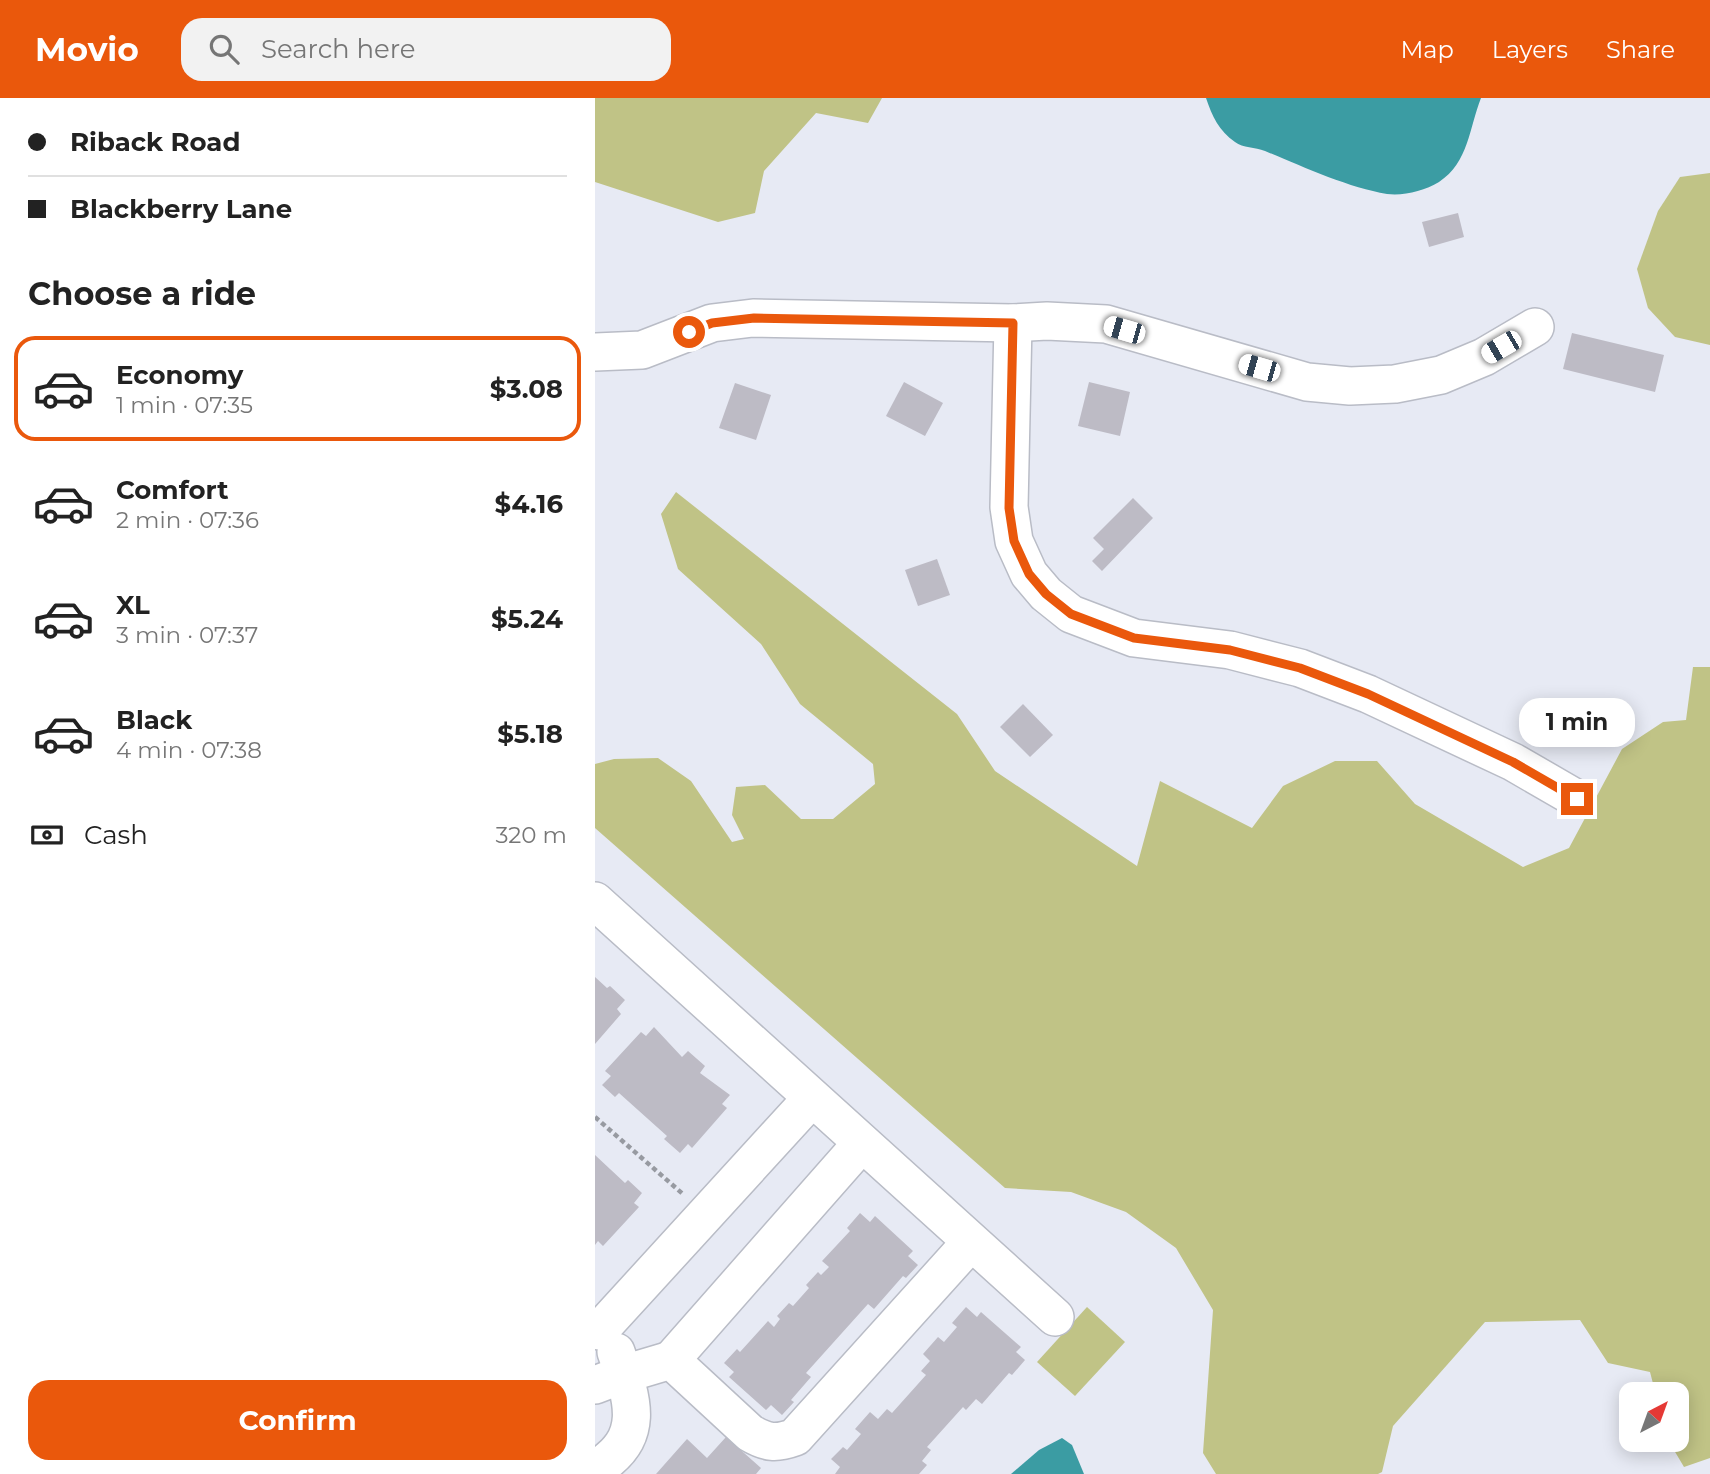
<!DOCTYPE html>
<html lang="en">
<head>
<meta charset="utf-8">
<style>
  :root { --surface:#fff; --page:#f2f2f2; --text:#222; --muted:#767676; --line:#e0e0e0; --accent:#ea580c }
  body { margin:0; font-family:Montserrat,sans-serif; background:var(--page); color:var(--text); height:100vh; display:flex; flex-direction:column; font-size:26px; white-space:nowrap }
  * { box-sizing:border-box; margin:0 }
  p { font-size:23px; color:var(--muted) }
  .icon { flex:none; width:38px; height:38px; fill:none; stroke:currentColor; stroke-width:2; stroke-linecap:round; stroke-linejoin:round }
  .map { position:relative; flex:1; overflow:hidden }
  .side { display:flex; flex-direction:column; background:var(--surface); width:595px }
  .side>* { flex:none }
  .banner { display:grid; align-content:center; height:154px; padding:0 28px; background:var(--surface) }
  .needle { width:46px; rotate:41deg }
  .buttons { position:absolute; left:1024px; top:1284px; display:grid; gap:14px }
  .buttons a { display:grid; place-items:center; width:70px; height:70px; border-radius:14px; background:var(--surface); box-shadow:0 4px 18px #0003; font-size:35px }
  .end { position:absolute; width:32px; height:32px; margin:-16px; border:9px solid #ea580c; background:#fff; box-shadow:0 0 0 4px #fff }
  .from { border-radius:50% }
  .bubble { position:absolute; height:49px; border-radius:21px; background:var(--surface); box-shadow:0 4px 18px #0003; font-size:23px; font-weight:700; line-height:49px; text-align:center }
  .car { position:absolute; width:21px; height:42px; margin:-21px -10px; border-radius:9px; box-shadow:0 0 5px 2px #0007; background:linear-gradient(#fff 24%,#345 0 40%,#fff 0 76%,#345 0 86%,#fff 0) }
  .banner b { display:flex; align-items:center; gap:24px; height:66px; font-size:26px }
  .banner b+b { border-top:2px solid var(--line) }
  .banner i { width:18px; height:18px; background:var(--text) }
  ul { padding:0; list-style:none }
  li { display:flex; align-items:center; gap:21px; height:105px; margin:0 14px 10px; padding:0 14px; border:4px solid transparent; border-radius:21px }
  li div { flex:1 }
  li b { display:block; font-size:26px }
  li em { font-style:normal; font-weight:700 }
  li.current { border-color:var(--accent) }
  li>.icon { width:63px; height:63px; stroke-width:1.5 }
  h2 { padding:0 28px; font-size:32px; line-height:84px }
  .pay { display:flex; align-items:center; gap:18px; height:77px; padding:0 28px; font-size:26px }
  .pay p { margin-inline-start:auto }
  .button { display:flex; gap:14px; margin-top:auto; padding:14px 28px }
  .button a { flex:1; height:80px; border-radius:21px; background:var(--accent); color:#fff; font-size:28px; font-weight:700; line-height:80px; text-align:center }
  header { display:flex; align-items:center; gap:42px; box-sizing:border-box; height:98px; padding:0 35px; background:var(--accent); color:#fff }
  header strong { font-size:33px }
  nav { display:flex; gap:38px; margin-inline-start:auto; font-size:24px }
  .search { width:490px; height:63px; background:var(--page); display:flex; align-items:center; gap:18px; box-sizing:border-box; padding:0 24px; border-radius:21px; color:var(--muted); font-size:26px }
  main { display:flex; flex:1; min-height:0 }
  .map>svg:first-child { display:block }
</style>
</head>
<body>
<header>
<strong>Movio</strong>
<div class="search"><svg class="icon" aria-label="search" viewBox="0 0 24 24"><circle cx="10" cy="10" r="6"/><path d="M15 15l6 6"/></svg>Search here</div>
<nav><a>Map</a><a>Layers</a><a>Share</a></nav>
</header>
<main>
<section class="side">
<div class="banner">
<b><i class="from"></i>Riback Road</b>
<b><i></i>Blackberry Lane</b>
</div>
<h2>Choose a ride</h2>
<ul>
<li class="current"><svg class="icon" aria-label="car" viewBox="0 0 24 24"><path d="M5 17H2v-5l4-1 3-4h7l3 4 3 1v5h-3M9 17h6M6 11h13"/><circle cx="7" cy="17" r="2"/><circle cx="17" cy="17" r="2"/></svg><div><b>Economy</b><p>1 min · 07:35</p></div><em>$3.08</em></li>
<li><svg class="icon" aria-label="car" viewBox="0 0 24 24"><path d="M5 17H2v-5l4-1 3-4h7l3 4 3 1v5h-3M9 17h6M6 11h13"/><circle cx="7" cy="17" r="2"/><circle cx="17" cy="17" r="2"/></svg><div><b>Comfort</b><p>2 min · 07:36</p></div><em>$4.16</em></li>
<li><svg class="icon" aria-label="car" viewBox="0 0 24 24"><path d="M5 17H2v-5l4-1 3-4h7l3 4 3 1v5h-3M9 17h6M6 11h13"/><circle cx="7" cy="17" r="2"/><circle cx="17" cy="17" r="2"/></svg><div><b>XL</b><p>3 min · 07:37</p></div><em>$5.24</em></li>
<li><svg class="icon" aria-label="car" viewBox="0 0 24 24"><path d="M5 17H2v-5l4-1 3-4h7l3 4 3 1v5h-3M9 17h6M6 11h13"/><circle cx="7" cy="17" r="2"/><circle cx="17" cy="17" r="2"/></svg><div><b>Black</b><p>4 min · 07:38</p></div><em>$5.18</em></li>
</ul>
<div class="pay"><svg class="icon" aria-label="cash" viewBox="0 0 24 24"><path d="M3 7h18v10H3z"/><circle cx="12" cy="12" r="2"/></svg>Cash<p>320 m</p></div>
<div class="button"><a>Confirm</a></div>
</section>
<div class="map">
<svg width="1115" height="1376" viewBox="0 0 1115 1376">
  <rect width="100%" height="100%" fill="#e7eaf4"/>
  <g fill="#c0c386">
    <path d="M 0,0 L 287,0 L 273,25 L 221,15 L 169,73 L 160,115 L 123,124 L 0,84 Z"/>
    <path d="M 1115,75 L 1115,247 L 1080,239 L 1053,210 L 1042,171 L 1063,113 L 1085,79 Z"/>
    <path d="M 81,394 L 362,616 L 400,673 L 542,768 L 565,683 L 657,730 L 688,688 L 740,663 L 782,663 L 820,706 L 928,769 L 974,750 L 1027,651 L 1068,624 L 1091,622 L 1098,569 L 1115,569 L 1115,1360 L 1089,1369 L 1073,1342 L 1082,1342 L 1082,1297 L 1061,1297 L 1055,1274 L 1013,1265 L 985,1222 L 890,1224 L 798,1328 L 787,1374 L 783,1376 L 621,1376 L 608,1355 L 618,1212 L 581,1150 L 531,1114 L 476,1094 L 410,1090 L 0,730 L 0,666 L 19,661 L 63,660 L 96,683 L 137,744 L 149,741 L 137,717 L 141,689 L 170,687 L 206,721 L 238,721 L 280,686 L 278,666 L 205,606 L 166,546 L 83,471 L 66,416 Z"/>
    <path d="M 492,1209 L 530,1244 L 480,1298 L 442,1264 Z"/>
  </g>
  <g fill="#3b9ca3">
    <path d="M 611,0 L 886,0 C 874,30 874,64 844,84 C 829,93 809,98 792,96 C 754,90 706,68 670,53 C 660,49 648,50 640,44 C 624,33 617,18 611,0 Z"/>
    <path d="M 467,1340 L 477,1347 L 489,1376 L 416,1376 L 444,1352 Z"/>
  </g>
  <g fill="#bdbbc5">
    <path d="M 863,115 L 869,139 L 834,149 L 827,124 Z"/>
    <path d="M 977,235 L 1069,257 L 1060,294 L 968,271 Z"/>
    <path d="M 309,284 L 348,305 L 330,338 L 291,318 Z"/>
    <path d="M 494,284 L 535,294 L 525,338 L 483,328 Z"/>
    <path d="M 140,285 L 176,297 L 161,342 L 124,330 Z"/>
    <path d="M 538,400 L 558,420 L 507,473 L 497,463 L 509,451 L 498,440 Z"/>
    <path d="M 342,461 L 355,497 L 323,508 L 310,472 Z"/>
    <path d="M 428,606 L 458,637 L 435,659 L 405,629 Z"/>
    <path d="M 0,879 L 12,890 L 15,888 L 30,902 L 22,911 L 26,916 L 0,946 Z"/>
    <path d="M 59,929 L 87,959 L 93,953 L 110,968 L 105,975 L 135,997 L 127,1006 L 132,1010 L 97,1050 L 93,1046 L 85,1055 L 69,1041 L 72,1038 L 24,995 L 20,999 L 7,987 L 16,978 L 10,973 L 46,934 L 51,938 Z"/>
    <path d="M 0,1057 L 30,1085 L 33,1082 L 47,1095 L 39,1105 L 44,1109 L 8,1148 L 3,1143 L 0,1147 Z"/>
    <path d="M 265,1115 L 275,1124 L 280,1118 L 318,1153 L 313,1158 L 323,1167 L 311,1180 L 308,1178 L 279,1211 L 273,1206 L 211,1275 L 216,1279 L 196,1302 L 199,1304 L 187,1317 L 176,1307 L 171,1312 L 134,1279 L 139,1274 L 129,1265 L 142,1251 L 145,1254 L 173,1223 L 179,1229 L 185,1221 L 182,1218 L 194,1205 L 198,1208 L 214,1190 L 211,1187 L 223,1174 L 226,1177 L 234,1169 L 227,1163 L 255,1133 L 252,1130 Z"/>
    <path d="M 371,1209 L 382,1219 L 386,1214 L 426,1249 L 421,1254 L 430,1262 L 417,1277 L 414,1275 L 387,1306 L 381,1301 L 371,1312 L 368,1309 L 332,1349 L 336,1352 L 327,1363 L 332,1367 L 324,1376 L 240,1376 L 245,1369 L 236,1361 L 248,1349 L 252,1352 L 266,1336 L 260,1331 L 275,1314 L 283,1321 L 292,1311 L 297,1315 L 331,1277 L 326,1273 L 335,1263 L 328,1256 L 343,1239 L 349,1244 L 362,1229 L 357,1225 Z"/>
    <path d="M 131,1339 L 166,1370 L 161,1376 L 61,1376 L 92,1341 L 112,1360 Z"/>
  </g>
  <g fill="none" stroke-linecap="round" stroke-linejoin="round">
    <g stroke="#b9bcc6" stroke-width="40">
      <g id="minor">
        <path d="M 418,225 L 414,409 L 419,443 L 434,476 L 451,496 L 476,516 L 539,540 L 635,552 L 705,570 L 773,596 L 918,664 L 982,701"/>
        <path d="M 0,254 L 47,252 L 117,225 L 158,220 L 418,225 L 452,223 L 511,226 L 712,284 L 755,288 L 800,286 L 846,277 L 889,259 L 940,229"/>
        <path d="M 0,803 L 460,1219"/>
        <path d="M 4,1233 L 217,1000"/>
        <path d="M 76,1262 L 267,1045"/>
        <path d="M 0,1287 L 29,1276 L 76,1262 L 155,1335 C 172,1345 181,1346 200,1339 L 376,1144"/>
        <path d="M 0,1371 C 52,1341 38,1302 21,1254"/>
      </g>
    </g>
    <path stroke="#979aa1" stroke-width="4.5" stroke-dasharray="5 3.5" stroke-linecap="butt" d="M 0,1019 L 89,1097"/>
    <use href="#minor" stroke="#fff" stroke-width="37"/>
  </g>
  <g fill="none" stroke-linecap="round" stroke-linejoin="round">
    <path stroke="#ea580c" stroke-width="9" d="M 94,234 L 117,225 L 159,220 L 418,225 L 414,410 L 419,443 L 434,476 L 451,496 L 476,516 L 539,540 L 635,552 L 705,570 L 773,596 L 918,664 L 982,701"/>
  </g>
</svg>
<div class="buttons">
<a><svg class="needle" viewBox="-14 -14 28 28"><path d="M0-13l5 13h-10z" fill="#e53935"/><path d="M0 13l5-13h-10z" fill="#767676"/></svg></a>
</div>
<i class="end from" style="left:94px;top:234px"></i>
<i class="end" style="left:982px;top:701px"></i>
<div class="bubble" style="left:924px;top:600px;width:116px">1 min</div>
<i class="car" style="left:529px;top:232px;rotate:286deg"></i>
<i class="car" style="left:906px;top:249px;rotate:240deg"></i>
<i class="car" style="left:664px;top:270px;rotate:286deg"></i>
</div>
</main>
</body>
</html>
